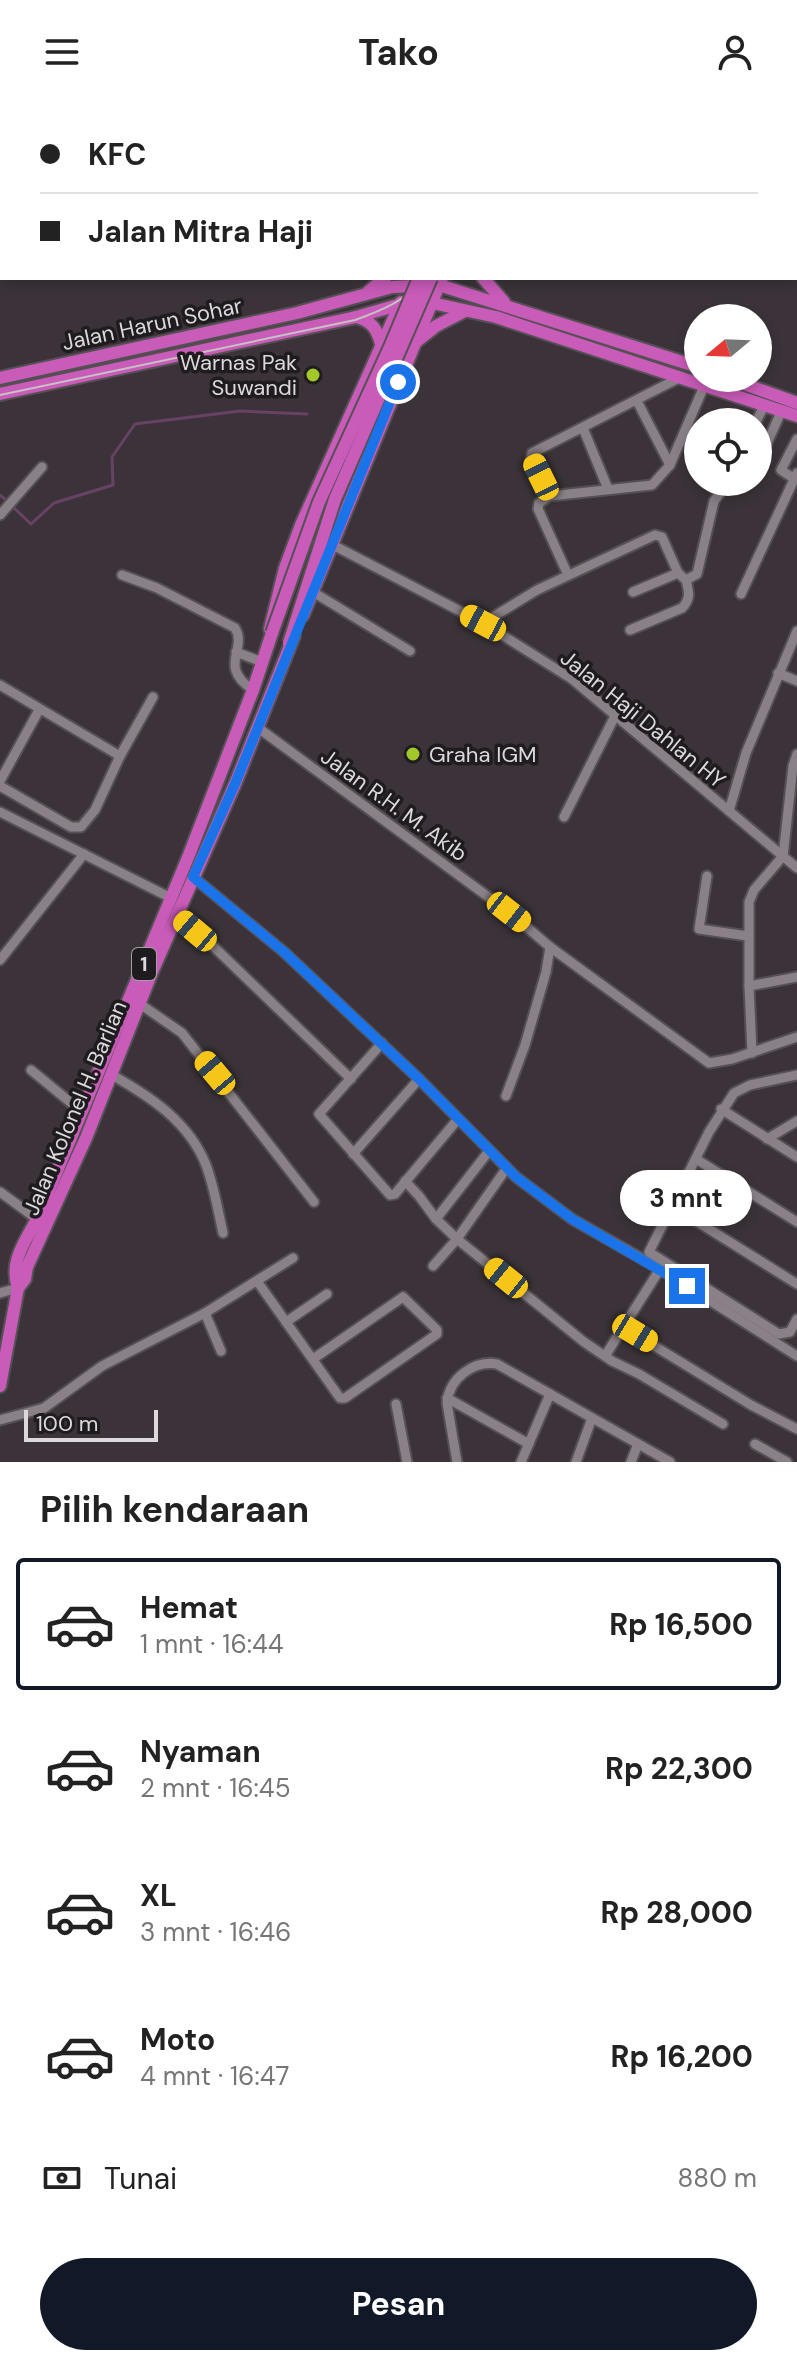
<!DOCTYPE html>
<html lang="id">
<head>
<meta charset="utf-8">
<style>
  :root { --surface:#fff; --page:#f6f6f6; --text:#222; --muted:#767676; --line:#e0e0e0; --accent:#111827 }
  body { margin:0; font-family:"DM Sans",sans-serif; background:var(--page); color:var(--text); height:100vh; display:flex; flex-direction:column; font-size:30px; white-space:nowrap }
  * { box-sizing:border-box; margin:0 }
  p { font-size:26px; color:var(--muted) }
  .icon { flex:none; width:44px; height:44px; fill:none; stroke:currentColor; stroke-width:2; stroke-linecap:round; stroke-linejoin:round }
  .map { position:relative; height:1358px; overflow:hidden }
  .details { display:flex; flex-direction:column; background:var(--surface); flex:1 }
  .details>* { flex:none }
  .hud { position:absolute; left:0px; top:0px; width:798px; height:176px; box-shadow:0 4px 12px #0003; display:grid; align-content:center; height:176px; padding:0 40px; background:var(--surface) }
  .needle { width:52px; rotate:251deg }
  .fabs { position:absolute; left:684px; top:200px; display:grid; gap:16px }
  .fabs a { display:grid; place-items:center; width:88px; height:88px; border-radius:50%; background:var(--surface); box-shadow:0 4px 12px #0003; font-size:40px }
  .scale { position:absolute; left:24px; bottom:20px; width:134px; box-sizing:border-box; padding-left:8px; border:4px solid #ddd8dc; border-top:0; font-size:22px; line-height:28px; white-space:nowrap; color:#ddd8dc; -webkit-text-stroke:6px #1f1c1f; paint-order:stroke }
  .end { position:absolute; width:36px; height:36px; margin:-18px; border:10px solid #1a73e8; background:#fff; box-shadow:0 0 0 4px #fff }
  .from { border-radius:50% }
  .bubble { position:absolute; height:56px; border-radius:28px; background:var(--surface); box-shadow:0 4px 12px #0003; font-size:26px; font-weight:700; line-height:56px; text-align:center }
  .car { position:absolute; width:24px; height:48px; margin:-24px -12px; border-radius:10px; box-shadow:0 0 6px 2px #0007; background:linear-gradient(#f5c518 24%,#345 0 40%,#f5c518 0 76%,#345 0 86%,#f5c518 0) }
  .hud b { display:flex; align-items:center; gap:28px; height:76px; font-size:30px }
  .hud b+b { border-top:2px solid var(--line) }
  .hud i { width:20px; height:20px; background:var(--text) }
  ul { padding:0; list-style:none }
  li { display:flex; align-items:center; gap:24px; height:132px; margin:0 16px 12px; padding:0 24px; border:4px solid transparent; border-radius:8px }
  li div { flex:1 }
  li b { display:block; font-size:30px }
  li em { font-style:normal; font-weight:700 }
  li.on { border-color:var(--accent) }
  li>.icon { width:72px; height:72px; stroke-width:1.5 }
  h2 { padding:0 40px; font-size:36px; line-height:96px }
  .pay { display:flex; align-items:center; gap:20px; height:88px; padding:0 40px; font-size:30px }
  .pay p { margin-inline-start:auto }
  .cta { display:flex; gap:16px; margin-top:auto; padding:16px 40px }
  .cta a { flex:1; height:92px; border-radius:48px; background:var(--accent); color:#fff; font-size:32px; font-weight:700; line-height:92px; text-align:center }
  header { display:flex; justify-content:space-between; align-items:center; height:104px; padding:0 40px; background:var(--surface); font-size:36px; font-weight:700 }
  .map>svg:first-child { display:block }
</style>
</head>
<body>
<header><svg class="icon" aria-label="menu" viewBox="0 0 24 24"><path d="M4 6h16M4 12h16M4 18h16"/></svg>Tako<svg class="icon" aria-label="person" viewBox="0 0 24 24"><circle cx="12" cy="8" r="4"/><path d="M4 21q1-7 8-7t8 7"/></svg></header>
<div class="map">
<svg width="797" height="1358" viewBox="0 0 797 1358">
  <rect width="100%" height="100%" fill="#3b3339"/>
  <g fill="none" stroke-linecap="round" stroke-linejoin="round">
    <g stroke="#684264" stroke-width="3">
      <path d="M 0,391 L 7,397"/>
      <path d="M 12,402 L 31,420 L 54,399 L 113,381 L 112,353 L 135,320 L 240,307 L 307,310"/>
    </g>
    <g stroke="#565055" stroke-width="13">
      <g id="minor">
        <path d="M 637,297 L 670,361"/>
        <path d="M 756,318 L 765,300"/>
        <path d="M 583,324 L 608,385"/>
        <path d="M 762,350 L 782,306"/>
        <path d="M 790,372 L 781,366 L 797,335"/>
        <path d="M 550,392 L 531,354 L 532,349 L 681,273"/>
        <path d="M 0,411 L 42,363"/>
        <path d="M 331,440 L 483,519 L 572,575 L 797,764"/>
        <path d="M 122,471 L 157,484 L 235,524 C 248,545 217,562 253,586"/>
        <path d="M 568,471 L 538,405 L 539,399 L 550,392 L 652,381 L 670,361 L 705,280"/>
        <path d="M 313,488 L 410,547"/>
        <path d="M 633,488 L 678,469"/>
        <path d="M 741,490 L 797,369"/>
        <path d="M 483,519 L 537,486 L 655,431 L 662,433 L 678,469 L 686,476 L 697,470 L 714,397 L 728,378"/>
        <path d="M 630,526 L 682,504 C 691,495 689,488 686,476"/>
        <path d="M 236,548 L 262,558"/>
        <path d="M 778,569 L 797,577"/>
        <path d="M 0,581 L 120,652"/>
        <path d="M 257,623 L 509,808 L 550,843 L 546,868 L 525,941 L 506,992"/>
        <path d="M 797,650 L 793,662 L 783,752 L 754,786 L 749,798 L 749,882 L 797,873"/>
        <path d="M 0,677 L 39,606"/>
        <path d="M 0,682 L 71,723 L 81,723 L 95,706 L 120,652 L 153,593"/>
        <path d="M 729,707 L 746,649 L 797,527"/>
        <path d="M 0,708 L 171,794"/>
        <path d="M 564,713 L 616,610"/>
        <path d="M 707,772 L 699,825 L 748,832"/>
        <path d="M 193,773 L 284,848 L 419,975 L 516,1073 L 572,1115 L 660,1165 L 797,1252"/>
        <path d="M 177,812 L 213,842 L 351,975"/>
        <path d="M 550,843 L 709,959 L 732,955 L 797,933"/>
        <path d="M 0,856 L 84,750"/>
        <path d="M 749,882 L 752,949"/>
        <path d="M 140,900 L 182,929 L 314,1098"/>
        <path d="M 382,939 L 319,1010 L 390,1091 L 395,1090 L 458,1015"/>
        <path d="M 31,966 L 81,1007"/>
        <path d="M 112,971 C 151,993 189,1018 206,1061 C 214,1082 218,1107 223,1129"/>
        <path d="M 797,971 L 750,981 L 734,989 L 709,1028 L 649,1148 L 779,1230 L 790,1228 L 797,1215"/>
        <path d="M 721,1005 L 797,1053"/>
        <path d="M 767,1035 L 797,1017"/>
        <path d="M 353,1050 L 419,975"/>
        <path d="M 696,1055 L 797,1118"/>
        <path d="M 405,1077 L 419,1092 L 436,1115 L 457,1135 L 584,1238 L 612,1257 L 639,1270 L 723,1320"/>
        <path d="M 0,1088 L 41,1118"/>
        <path d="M 672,1102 L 797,1180"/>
        <path d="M 436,1115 L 489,1047"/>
        <path d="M 433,1162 L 457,1135 L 506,1065"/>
        <path d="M 257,1177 L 340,1294 L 345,1294 L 437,1230 L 437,1226 L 403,1193 L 313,1255"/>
        <path d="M 0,1189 L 18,1184"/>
        <path d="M 205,1209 L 221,1247"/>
        <path d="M 286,1218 L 327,1190"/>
        <path d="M 625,1224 L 751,1301 L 797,1325"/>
        <path d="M 605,1252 L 660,1165"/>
        <path d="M 447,1294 L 529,1340"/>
        <path d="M 396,1300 L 407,1358"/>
        <path d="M 0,1316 L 44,1304 L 102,1262 L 205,1209 L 293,1154"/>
        <path d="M 755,1340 L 787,1358"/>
        <path d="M 457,1358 L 447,1299 C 449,1274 474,1256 497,1260 L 670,1358"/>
        <path d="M 521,1358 L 550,1290"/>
        <path d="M 576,1358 L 592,1314"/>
        <path d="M 631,1358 L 638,1340"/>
      </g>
    </g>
    <g stroke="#565055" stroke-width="16">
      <g id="highway">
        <path d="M 491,2 L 492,0"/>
        <path d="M 501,2 L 502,0"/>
        <path d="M 515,2 L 516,0"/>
        <path d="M 483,174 L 504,198"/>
        <path d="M 368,188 L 385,174"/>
        <path d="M 356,213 C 372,217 377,225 381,240"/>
        <path d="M 417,237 L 436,222 L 465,207"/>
        <path d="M 0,274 L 297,209 L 392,183 L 439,181 L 698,263"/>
        <path d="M 728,274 L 797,299"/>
        <path d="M 0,290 L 356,213 L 398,201 L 432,199 L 496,213 L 797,312"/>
        <path d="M 303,511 L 442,174"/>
        <path d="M 270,525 L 285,464 L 301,421 L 401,198"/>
        <path d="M 18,1184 C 9,1158 25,1138 37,1115 L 189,751 L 253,586 L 272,529"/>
        <path d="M 0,1282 L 18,1184 L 25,1175 L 27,1163 L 86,1034 L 152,868 L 235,680 L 294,532"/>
      </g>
    </g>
    <use href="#minor" stroke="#898187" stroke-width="9"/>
    <use href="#highway" stroke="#c95bb9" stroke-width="12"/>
    <g stroke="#c6c1c5" stroke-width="2">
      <path d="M 510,2 L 511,0"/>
      <path d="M 0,291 L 355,216 C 383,206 405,197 425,174"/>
    </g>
    <g stroke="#565055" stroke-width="16" stroke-linecap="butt">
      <g id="highway-bridge">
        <path d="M 272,529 L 319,398 L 390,243 L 419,174"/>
        <path d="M 289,539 L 335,395 L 431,174"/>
      </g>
    </g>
    <use href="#highway-bridge" stroke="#c95bb9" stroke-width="12"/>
  </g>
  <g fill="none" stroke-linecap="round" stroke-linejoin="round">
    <path stroke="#1a73e8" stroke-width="10" d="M 398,278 L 235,680 L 193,773 L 284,848 L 419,975 L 516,1073 L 572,1115 L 687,1182"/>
  </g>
  <g fill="#a2c929" stroke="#1f1c1f" stroke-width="3">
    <circle cx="313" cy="271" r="8"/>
    <circle cx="413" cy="650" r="8"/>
  </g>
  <g text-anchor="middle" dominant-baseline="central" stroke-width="7" stroke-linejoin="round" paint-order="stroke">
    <rect fill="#1f1c1f" stroke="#a4a0a3" stroke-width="2" x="132" y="844" width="24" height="32" rx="6"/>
    <g font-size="20" font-weight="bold" fill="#ddd8dc">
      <text x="144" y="860">1</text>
    </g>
    <g font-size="22" fill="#ddd8dc" stroke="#1f1c1f">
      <text transform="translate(152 220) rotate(-12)">Jalan Harun Sohar</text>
      <text transform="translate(643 615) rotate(39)">Jalan Haji Dahlan HY</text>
      <text transform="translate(394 701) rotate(36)">Jalan R.H. M. Akib</text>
      <text transform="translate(75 1004) rotate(-67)">Jalan Kolonel H. Barlian</text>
    </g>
    <g font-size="22" fill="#ddd8dc" stroke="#1f1c1f" text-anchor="end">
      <text x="297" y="258">Warnas Pak<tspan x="297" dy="25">Suwandi</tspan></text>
      <text x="429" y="650" text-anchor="start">Graha IGM</text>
    </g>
  </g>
</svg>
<div class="fabs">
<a><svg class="needle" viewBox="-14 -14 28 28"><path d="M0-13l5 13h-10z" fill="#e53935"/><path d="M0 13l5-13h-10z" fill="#767676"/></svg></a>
<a><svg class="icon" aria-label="locate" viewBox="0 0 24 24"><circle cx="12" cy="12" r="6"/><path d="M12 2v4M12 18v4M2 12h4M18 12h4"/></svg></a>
</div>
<div class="scale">100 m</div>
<i class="end from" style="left:398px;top:278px"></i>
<i class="end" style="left:687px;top:1182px"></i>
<div class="bubble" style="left:620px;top:1066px;width:132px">3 mnt</div>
<i class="car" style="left:541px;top:373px;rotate:334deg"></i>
<i class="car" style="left:483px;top:519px;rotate:298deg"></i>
<i class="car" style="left:509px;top:808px;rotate:128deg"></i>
<i class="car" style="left:195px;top:827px;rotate:310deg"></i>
<i class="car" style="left:215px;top:969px;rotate:320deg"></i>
<i class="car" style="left:506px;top:1174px;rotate:309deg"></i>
<i class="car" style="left:635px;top:1229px;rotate:121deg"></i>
<div class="hud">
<b><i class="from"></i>KFC</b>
<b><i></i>Jalan Mitra Haji</b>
</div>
</div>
<section class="details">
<h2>Pilih kendaraan</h2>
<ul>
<li class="on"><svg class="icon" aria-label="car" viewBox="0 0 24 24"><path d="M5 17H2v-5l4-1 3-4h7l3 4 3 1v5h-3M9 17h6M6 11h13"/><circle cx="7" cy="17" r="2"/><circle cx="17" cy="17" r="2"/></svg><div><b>Hemat</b><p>1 mnt · 16:44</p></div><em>Rp 16,500</em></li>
<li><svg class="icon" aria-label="car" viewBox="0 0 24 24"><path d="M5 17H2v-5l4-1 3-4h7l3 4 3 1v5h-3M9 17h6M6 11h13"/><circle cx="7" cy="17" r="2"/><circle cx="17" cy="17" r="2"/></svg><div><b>Nyaman</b><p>2 mnt · 16:45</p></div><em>Rp 22,300</em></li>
<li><svg class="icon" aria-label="car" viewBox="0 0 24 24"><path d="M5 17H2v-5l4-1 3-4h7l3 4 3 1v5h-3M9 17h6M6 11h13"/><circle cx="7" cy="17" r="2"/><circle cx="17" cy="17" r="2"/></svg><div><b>XL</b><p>3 mnt · 16:46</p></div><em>Rp 28,000</em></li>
<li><svg class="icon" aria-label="car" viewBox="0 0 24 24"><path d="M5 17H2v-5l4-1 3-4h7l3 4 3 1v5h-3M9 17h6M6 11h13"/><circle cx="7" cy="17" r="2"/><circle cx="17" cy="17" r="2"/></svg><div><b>Moto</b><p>4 mnt · 16:47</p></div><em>Rp 16,200</em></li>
</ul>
<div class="pay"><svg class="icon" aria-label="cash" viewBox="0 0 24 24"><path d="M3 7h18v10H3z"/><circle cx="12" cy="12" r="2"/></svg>Tunai<p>880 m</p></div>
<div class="cta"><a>Pesan</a></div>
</section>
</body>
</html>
